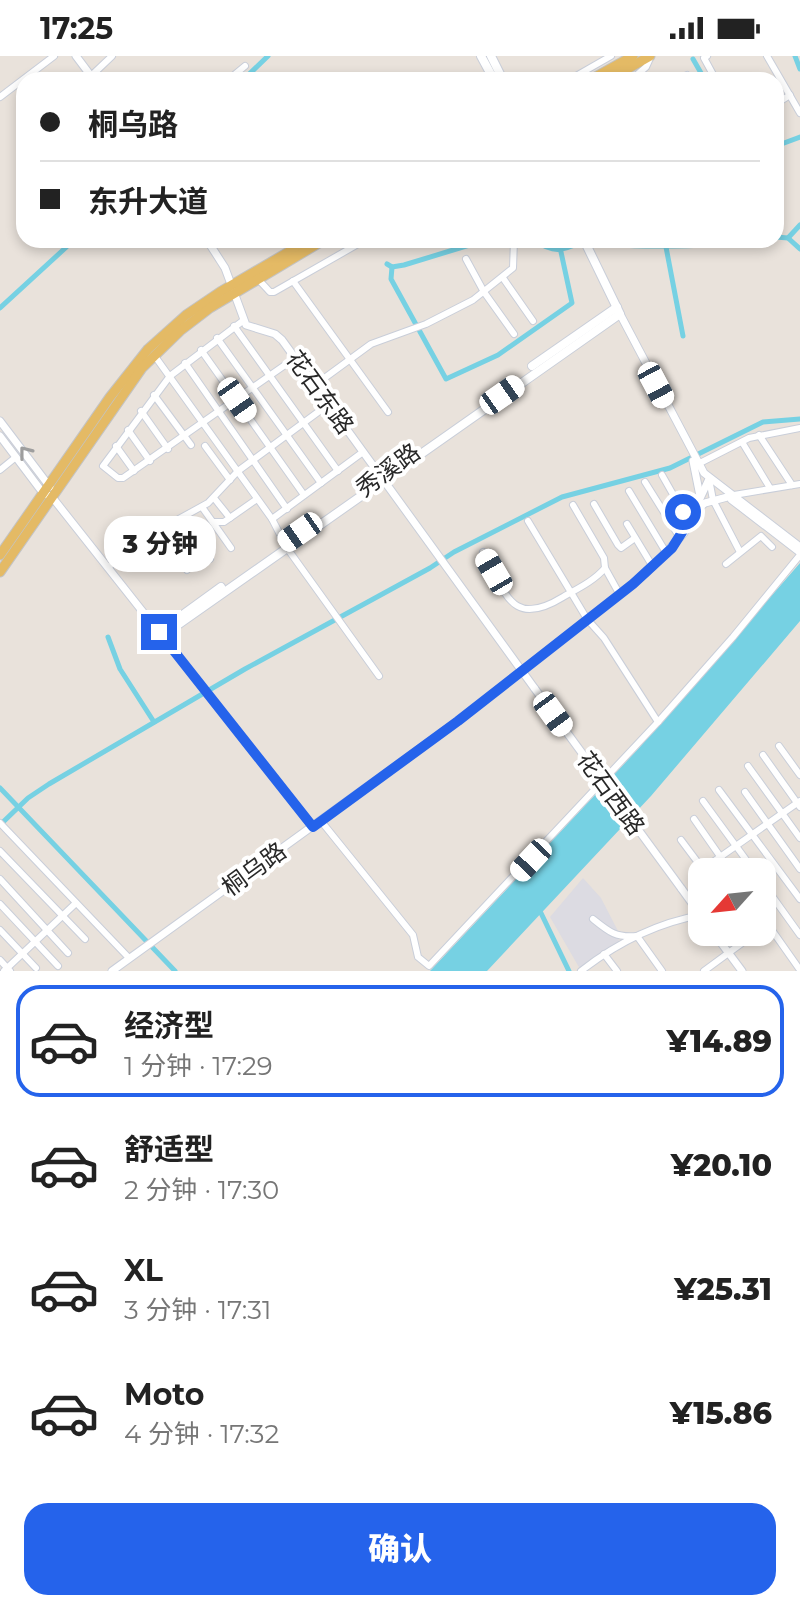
<!DOCTYPE html>
<html lang="zh">
<head>
<meta charset="utf-8">
<style>
  :root { --surface:#fff; --page:#f6f6f6; --text:#222; --muted:#767676; --line:#e0e0e0; --accent:#2563eb }
  body { margin:0; font-family:Montserrat,"Noto Sans SC",sans-serif; background:var(--page); color:var(--text); height:100vh; display:flex; flex-direction:column; font-size:30px; white-space:nowrap }
  * { box-sizing:border-box; margin:0 }
  p { font-size:26px; color:var(--muted) }
  .icon { flex:none; width:44px; height:44px; fill:none; stroke:currentColor; stroke-width:2; stroke-linecap:round; stroke-linejoin:round }
  .map { position:relative; height:915px; overflow:hidden }
  .details { display:flex; flex-direction:column; background:var(--surface); flex:1 }
  .details>* { flex:none }
  .hud { position:absolute; left:16px; top:16px; width:768px; height:176px; border-radius:24px; box-shadow:0 4px 12px #0003; display:grid; align-content:center; height:176px; padding:0 24px; background:var(--surface) }
  .needle { width:52px; rotate:243deg }
  .controls { position:absolute; left:688px; top:802px; display:grid; gap:16px }
  .controls a { display:grid; place-items:center; width:88px; height:88px; border-radius:16px; background:var(--surface); box-shadow:0 4px 12px #0003; font-size:40px }
  .end { position:absolute; width:36px; height:36px; margin:-18px; border:10px solid #2563eb; background:#fff; box-shadow:0 0 0 4px #fff }
  .from { border-radius:50% }
  .bubble { position:absolute; height:56px; border-radius:24px; background:var(--surface); box-shadow:0 4px 12px #0003; font-size:26px; font-weight:800; line-height:56px; text-align:center }
  .car { position:absolute; width:24px; height:48px; margin:-24px -12px; border-radius:10px; box-shadow:0 0 6px 2px #0007; background:linear-gradient(#fff 24%,#345 0 40%,#fff 0 76%,#345 0 86%,#fff 0) }
  .hud b { display:flex; align-items:center; gap:28px; height:76px; font-size:30px }
  .hud b+b { border-top:2px solid var(--line) }
  .hud i { width:20px; height:20px; background:var(--text) }
  ul { padding:14px 0 0; list-style:none }
  li { display:flex; align-items:center; gap:24px; height:112px; margin:0 16px 12px; padding:0 8px; border:4px solid transparent; border-radius:24px }
  li div { flex:1 }
  li b { display:block; font-size:30px }
  li em { font-style:normal; font-weight:800 }
  li.selected { border-color:var(--accent) }
  li>.icon { width:72px; height:72px; stroke-width:1.5 }
  .cta { display:flex; gap:16px; margin-top:auto; padding:16px 24px }
  .cta a { flex:1; height:92px; border-radius:24px; background:var(--accent); color:#fff; font-size:32px; font-weight:800; line-height:92px; text-align:center }
  .status { display:flex; justify-content:space-between; align-items:center; height:56px; padding:0 40px; background:var(--surface); direction:ltr }
  .status svg { height:22px; fill:currentColor }
  .map>svg:first-child { display:block }
</style>
</head>
<body>
<div class="status"><b>17:25</b><svg viewBox="0 0 49 12"><path d="M0 12V9h3v3zM5 12V6h3v6zM10 12V3h3v9zM15 12V0h3v12zM26 1h20v11H26zM47 4h2v5h-2z"/></svg></div>
<div class="map">
<svg width="800" height="915" viewBox="0 0 800 915">
  <rect width="100%" height="100%" fill="#e9e2db"/>
  <path fill="#dcdbe2" d="M 583,822 L 601,842 L 618,875 L 619,887 L 580,913 L 550,861 Z"/>
  <path fill="#76d1e3" d="M 800,507 L 800,565 L 651,740 L 487,915 L 430,915 L 639,692 Z"/>
  <g fill="none" stroke-linecap="round" stroke-linejoin="round">
    <g stroke="#76d1e3" stroke-width="5">
      <path d="M 795,0 L 800,13"/>
      <path d="M 693,3 L 705,24"/>
      <path d="M 243,24 L 268,0"/>
      <path d="M 776,90 L 800,81"/>
      <path d="M 776,181 L 788,182 L 800,193"/>
      <path d="M 788,182 L 800,169"/>
      <path d="M 534,184 C 554,198 562,195 584,185"/>
      <path d="M 593,184 C 616,194 728,190 755,184"/>
      <path d="M 666,191 L 683,280"/>
      <path d="M 387,208 L 392,211 L 404,209 L 486,184"/>
      <path d="M 392,211 L 391,223 L 446,323 L 498,299 L 572,247 L 561,196"/>
      <path d="M 0,252 L 74,184"/>
      <path d="M 108,581 L 120,613 L 154,666"/>
      <path d="M 0,732 L 175,915"/>
      <path d="M 0,769 L 28,742 L 49,728 L 245,613 L 430,512 L 454,496 L 562,441 L 670,412 L 763,366 L 800,363"/>
      <path d="M 540,855 L 569,915"/>
    </g>
    <g stroke="#c9ced9" stroke-width="8">
      <g id="minor">
        <path d="M 707,0 L 704,2 L 716,24"/>
        <path d="M 767,0 L 800,57"/>
        <path d="M 91,20 L 112,0"/>
        <path d="M 228,24 L 245,10"/>
        <path d="M 569,24 L 611,0"/>
        <path d="M 631,24 L 646,11 L 651,0"/>
        <path d="M 678,24 L 687,19 L 690,24"/>
        <path d="M 0,41 L 54,0"/>
        <path d="M 776,48 L 790,39"/>
        <path d="M 466,203 L 484,236 L 514,278"/>
        <path d="M 503,222 L 533,265"/>
        <path d="M 258,223 L 270,236 L 274,236 L 365,184"/>
        <path d="M 293,225 L 388,356"/>
        <path d="M 244,264 L 170,320 L 103,410 L 118,422 L 123,422 L 295,302"/>
        <path d="M 234,270 L 338,415"/>
        <path d="M 217,282 L 321,427"/>
        <path d="M 201,294 L 304,439"/>
        <path d="M 154,299 L 272,463 L 287,492 L 379,620"/>
        <path d="M 185,307 L 287,453"/>
        <path d="M 315,329 L 371,288 L 426,268 L 473,244 L 513,212 L 514,184"/>
        <path d="M 154,339 L 191,389"/>
        <path d="M 141,355 L 168,393"/>
        <path d="M 128,374 L 150,405"/>
        <path d="M 759,379 L 792,429"/>
        <path d="M 742,386 L 770,432"/>
        <path d="M 116,390 L 134,415"/>
        <path d="M 205,390 L 230,424"/>
        <path d="M 698,408 L 749,382 L 800,372"/>
        <path d="M 0,414 L 16,401"/>
        <path d="M 662,419 L 683,456 L 691,462"/>
        <path d="M 709,423 L 713,444 L 740,496"/>
        <path d="M 645,426 L 680,482"/>
        <path d="M 800,428 L 734,439 L 731,444 L 800,497"/>
        <path d="M 629,435 L 667,498"/>
        <path d="M 214,442 L 230,462"/>
        <path d="M 594,448 L 618,489 L 621,492 L 635,482"/>
        <path d="M 202,451 L 231,492"/>
        <path d="M 182,463 L 210,503"/>
        <path d="M 272,463 L 363,396"/>
        <path d="M 528,465 L 587,563 L 604,582 L 658,666"/>
        <path d="M 213,466 L 224,466 L 257,443"/>
        <path d="M 627,468 L 653,511"/>
        <path d="M 160,474 L 187,514"/>
        <path d="M 483,496 C 506,537 511,573 563,541 C 577,533 594,525 605,512 L 604,502 L 573,449"/>
        <path d="M 726,508 L 761,480 L 772,491"/>
        <path d="M 108,511 L 157,475 L 208,447 L 238,415 L 329,348"/>
        <path d="M 605,512 L 620,539"/>
        <path d="M 779,690 L 800,719"/>
        <path d="M 763,699 L 800,751"/>
        <path d="M 748,710 L 800,782"/>
        <path d="M 719,734 L 800,843"/>
        <path d="M 745,736 L 800,813"/>
        <path d="M 703,745 L 755,816"/>
        <path d="M 694,763 L 731,816"/>
        <path d="M 321,765 L 413,879 L 418,901 L 429,910 L 658,666 L 733,581 L 800,499"/>
        <path d="M 0,767 L 129,902"/>
        <path d="M 681,784 L 705,816"/>
        <path d="M 0,795 L 85,883"/>
        <path d="M 703,813 L 800,745"/>
        <path d="M 0,823 L 68,897"/>
        <path d="M 762,826 L 800,879"/>
        <path d="M 0,848 L 58,910"/>
        <path d="M 762,860 L 800,914"/>
        <path d="M 593,863 C 609,876 616,882 637,880 L 662,915"/>
        <path d="M 0,874 L 36,912"/>
        <path d="M 604,898 L 617,915"/>
        <path d="M 0,904 L 10,915"/>
        <path d="M 4,915 L 76,847"/>
        <path d="M 581,915 C 617,887 656,867 701,859"/>
        <path d="M 704,915 L 757,876"/>
      </g>
    </g>
    <g stroke="#c9ced9" stroke-width="9">
      <g id="tertiary">
        <path d="M 76,0 L 94,24"/>
        <path d="M 207,184 L 225,212 L 246,269 L 275,278 L 282,284 L 535,633"/>
        <path d="M 620,258 L 704,417 L 800,491"/>
        <path d="M 0,365 L 50,431"/>
        <path d="M 0,380 L 43,437 L 52,441 L 313,771"/>
        <path d="M 693,405 L 700,440"/>
        <path d="M 695,455 L 705,447 L 731,440"/>
        <path d="M 681,832 L 702,861"/>
        <path d="M 713,876 L 742,915"/>
        <path d="M 112,915 L 458,665 L 646,517 L 684,477 L 709,423"/>
      </g>
    </g>
    <g stroke="#c9ced9" stroke-width="10">
      <g id="secondary">
        <path d="M 481,0 L 494,24"/>
        <path d="M 491,0 L 503,24"/>
        <path d="M 532,310 L 617,251"/>
        <path d="M 159,576 L 221,531"/>
        <path d="M 162,580 L 620,258 L 584,184"/>
      </g>
    </g>
    <g stroke="#c3c3c3" stroke-width="11">
      <g id="primary">
        <path d="M 590,24 L 633,0"/>
        <path d="M 608,24 L 650,0"/>
        <path d="M 0,499 L 110,341 L 148,293 L 186,259 L 220,236 L 309,184"/>
        <path d="M 0,516 L 142,312 L 180,275 L 210,252 L 324,184"/>
      </g>
    </g>
    <use href="#minor" stroke="#fff" stroke-width="6"/>
    <use href="#tertiary" stroke="#fff" stroke-width="7"/>
    <use href="#secondary" stroke="#fff" stroke-width="8"/>
    <use href="#primary" stroke="#e4ba65" stroke-width="9"/>
    <g stroke="#c9ced9" stroke-width="9" stroke-linecap="butt">
      <path id="tertiary-bridge" d="M 535,633 L 681,832"/>
    </g>
    <use href="#tertiary-bridge" stroke="#fff" stroke-width="7"/>
  </g>
  <defs><path id="oneway-chevron" d="M-2-3.5L2.5 0L-2 3.5" fill="none" stroke-width="1.6" stroke-linecap="round" stroke-linejoin="round" transform="scale(2)"/></defs>
  <use stroke="#9e9e9e" href="#oneway-chevron" transform="translate(25 396) rotate(-128)"/>
  <g fill="none" stroke-linecap="round" stroke-linejoin="round">
    <path stroke="#2563eb" stroke-width="10" d="M 159,576 L 313,771 L 458,665 L 633,528 L 672,492 L 691,462 L 683,456"/>
  </g>
  <g text-anchor="middle" dominant-baseline="central" stroke-width="8" stroke-linejoin="round" paint-order="stroke">
    <g font-size="24" fill="#282828" stroke="#fff">
      <text transform="translate(320 336) rotate(54)">花石东路</text>
      <text transform="translate(388 414) rotate(-36)">秀溪路</text>
      <text transform="translate(611 737) rotate(54)">花石西路</text>
      <text transform="translate(254 813) rotate(-36)">桐乌路</text>
    </g>
  </g>
</svg>
<div class="controls">
<a><svg class="needle" viewBox="-14 -14 28 28"><path d="M0-13l5 13h-10z" fill="#e53935"/><path d="M0 13l5-13h-10z" fill="#767676"/></svg></a>
</div>
<i class="end from" style="left:683px;top:456px"></i>
<i class="end" style="left:159px;top:576px"></i>
<div class="bubble" style="left:104px;top:460px;width:112px">3 分钟</div>
<i class="car" style="left:656px;top:329px;rotate:152deg"></i>
<i class="car" style="left:502px;top:339px;rotate:55deg"></i>
<i class="car" style="left:237px;top:344px;rotate:145deg"></i>
<i class="car" style="left:300px;top:476px;rotate:235deg"></i>
<i class="car" style="left:494px;top:516px;rotate:330deg"></i>
<i class="car" style="left:553px;top:658px;rotate:144deg"></i>
<i class="car" style="left:531px;top:804px;rotate:223deg"></i>
<div class="hud">
<b><i class="from"></i>桐乌路</b>
<b><i></i>东升大道</b>
</div>
</div>
<section class="details">
<ul>
<li class="selected"><svg class="icon" aria-label="car" viewBox="0 0 24 24"><path d="M5 17H2v-5l4-1 3-4h7l3 4 3 1v5h-3M9 17h6M6 11h13"/><circle cx="7" cy="17" r="2"/><circle cx="17" cy="17" r="2"/></svg><div><b>经济型</b><p>1 分钟 · 17:29</p></div><em>¥14.89</em></li>
<li><svg class="icon" aria-label="car" viewBox="0 0 24 24"><path d="M5 17H2v-5l4-1 3-4h7l3 4 3 1v5h-3M9 17h6M6 11h13"/><circle cx="7" cy="17" r="2"/><circle cx="17" cy="17" r="2"/></svg><div><b>舒适型</b><p>2 分钟 · 17:30</p></div><em>¥20.10</em></li>
<li><svg class="icon" aria-label="car" viewBox="0 0 24 24"><path d="M5 17H2v-5l4-1 3-4h7l3 4 3 1v5h-3M9 17h6M6 11h13"/><circle cx="7" cy="17" r="2"/><circle cx="17" cy="17" r="2"/></svg><div><b>XL</b><p>3 分钟 · 17:31</p></div><em>¥25.31</em></li>
<li><svg class="icon" aria-label="car" viewBox="0 0 24 24"><path d="M5 17H2v-5l4-1 3-4h7l3 4 3 1v5h-3M9 17h6M6 11h13"/><circle cx="7" cy="17" r="2"/><circle cx="17" cy="17" r="2"/></svg><div><b>Moto</b><p>4 分钟 · 17:32</p></div><em>¥15.86</em></li>
</ul>
<div class="cta"><a>确认</a></div>
</section>
</body>
</html>
